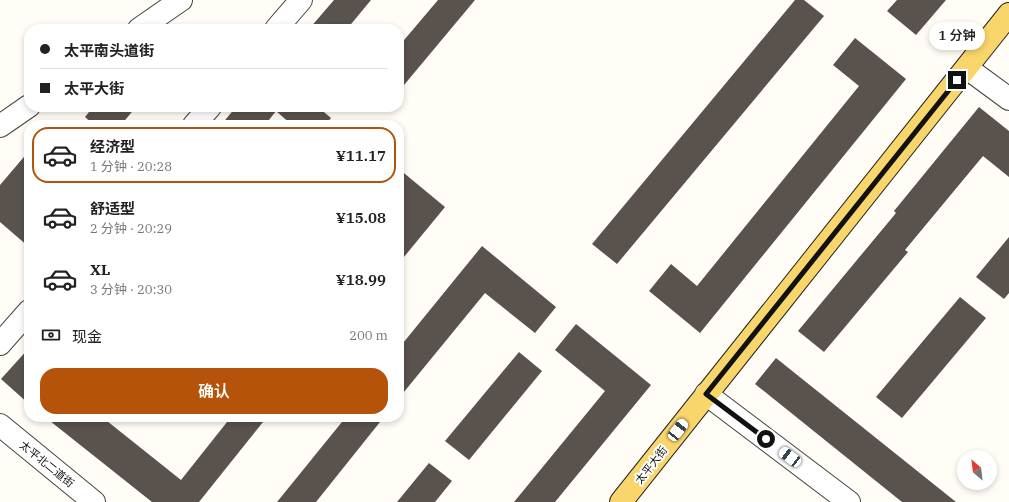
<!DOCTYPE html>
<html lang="zh">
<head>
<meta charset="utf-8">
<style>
  :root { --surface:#fff; --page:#f2f2f2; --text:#222; --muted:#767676; --line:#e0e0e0; --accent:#b45309 }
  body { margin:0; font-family:"IBM Plex Serif","Noto Sans SC",serif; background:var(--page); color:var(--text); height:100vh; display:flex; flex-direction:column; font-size:15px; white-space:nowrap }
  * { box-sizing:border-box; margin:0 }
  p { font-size:13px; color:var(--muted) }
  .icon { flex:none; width:22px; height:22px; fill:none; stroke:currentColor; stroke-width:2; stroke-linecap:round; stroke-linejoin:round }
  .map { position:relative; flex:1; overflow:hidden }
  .sheet { position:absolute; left:24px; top:120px; width:380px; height:302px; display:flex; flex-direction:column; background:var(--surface); border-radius:16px; box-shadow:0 2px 6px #0003 }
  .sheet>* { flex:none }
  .guide { position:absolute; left:24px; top:24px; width:380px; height:88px; border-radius:16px; box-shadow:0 2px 6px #0003; display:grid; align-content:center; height:88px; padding:0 16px; background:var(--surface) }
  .needle { width:26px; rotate:332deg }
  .buttons { position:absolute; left:957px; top:450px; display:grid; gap:8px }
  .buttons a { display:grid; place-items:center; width:40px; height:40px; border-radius:50%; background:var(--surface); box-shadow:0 2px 6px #0003; font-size:20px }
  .end { position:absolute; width:18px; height:18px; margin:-9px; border:5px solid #111; background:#fff; box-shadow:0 0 0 2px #fff }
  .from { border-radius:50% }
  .bubble { position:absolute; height:28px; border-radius:14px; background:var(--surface); box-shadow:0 2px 6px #0003; font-size:13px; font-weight:600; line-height:28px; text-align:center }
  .car { position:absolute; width:12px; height:24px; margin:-12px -6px; border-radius:5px; box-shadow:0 0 3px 1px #0007; background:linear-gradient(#fff 24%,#345 0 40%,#fff 0 76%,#345 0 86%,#fff 0) }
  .guide b { display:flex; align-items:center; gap:14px; height:38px; font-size:15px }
  .guide b+b { border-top:1px solid var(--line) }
  .guide i { width:10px; height:10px; background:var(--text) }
  ul { padding:7px 0 0; list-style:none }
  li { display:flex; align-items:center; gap:12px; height:56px; margin:0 8px 6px; padding:0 8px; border:2px solid transparent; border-radius:16px }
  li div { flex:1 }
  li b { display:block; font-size:15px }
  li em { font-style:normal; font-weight:600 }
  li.active { border-color:var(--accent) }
  li>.icon { width:36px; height:36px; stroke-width:1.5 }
  .pay { display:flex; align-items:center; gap:10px; height:44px; padding:0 16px; font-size:15px }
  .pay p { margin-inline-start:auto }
  .primary-button { display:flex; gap:8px; margin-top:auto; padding:8px 16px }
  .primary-button a { flex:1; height:46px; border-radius:16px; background:var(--accent); color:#fff; font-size:16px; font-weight:600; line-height:46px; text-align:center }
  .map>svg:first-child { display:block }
</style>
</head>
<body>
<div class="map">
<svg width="1009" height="502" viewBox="0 0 1009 502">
  <rect width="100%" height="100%" fill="#fffdf5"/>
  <g fill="#5a524d">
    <path d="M 334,0 L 371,0 L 347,29 L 309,29 Z"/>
    <path d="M 438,0 L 475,0 L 399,91 L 399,46 Z"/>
    <path d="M 795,0 L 804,0 L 824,16 L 617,264 L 592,244 Z"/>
    <path d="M 897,0 L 946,0 L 916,35 L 887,11 Z"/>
    <path d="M 855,38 L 906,79 L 700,333 L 649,291 L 671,264 L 697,286 L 859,86 L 833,65 Z"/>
    <path d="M 93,107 L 136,107 L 121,125 L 94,125 L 85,117 Z"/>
    <path d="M 236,107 L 318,107 L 331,118 L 325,125 L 292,125 L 276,111 L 265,125 L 221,125 Z"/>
    <path d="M 979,107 L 1009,131 L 1009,177 L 983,156 L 905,250 L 908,252 L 824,352 L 798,331 L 896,213 L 894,211 Z"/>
    <path d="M 29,151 L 29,247 L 0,222 L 0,185 Z"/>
    <path d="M 399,169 L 445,207 L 399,263 Z"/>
    <path d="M 1009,237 L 1009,293 L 1004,299 L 976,277 Z"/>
    <path d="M 482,246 L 556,307 L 535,333 L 485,293 L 399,398 L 399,348 Z"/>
    <path d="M 960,297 L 986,318 L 902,418 L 876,397 Z"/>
    <path d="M 576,324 L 651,385 L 555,502 L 514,502 L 605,391 L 555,350 Z"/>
    <path d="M 29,348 L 29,404 L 1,379 Z"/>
    <path d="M 519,352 L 542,371 L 469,460 L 445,441 Z"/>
    <path d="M 776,358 L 956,502 L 902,502 L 755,384 Z"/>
    <path d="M 45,417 L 102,417 L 181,480 L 231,417 L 267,417 L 199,502 L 152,502 Z"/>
    <path d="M 346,417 L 384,417 L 316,502 L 277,502 Z"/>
    <path d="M 429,463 L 452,481 L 435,502 L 397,502 Z"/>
  </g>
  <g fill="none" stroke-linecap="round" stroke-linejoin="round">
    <g stroke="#444" stroke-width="24">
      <g id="minor">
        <path d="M 139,29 L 181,0"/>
        <path d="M 276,29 L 301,0"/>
        <path d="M 967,68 L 1009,99"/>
        <path d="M 194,125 L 210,107"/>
        <path d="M 0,126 L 29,106"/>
        <path d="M 0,344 L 29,311"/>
        <path d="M 706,394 L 849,502"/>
        <path d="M 0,425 L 94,502"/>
      </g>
    </g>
    <g stroke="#222" stroke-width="24">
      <path id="major" d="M 621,502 L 1009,14"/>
    </g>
    <use href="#minor" stroke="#fff" stroke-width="22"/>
    <use href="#major" stroke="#f9d66b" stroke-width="22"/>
  </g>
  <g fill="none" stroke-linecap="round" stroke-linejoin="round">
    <path stroke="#111" stroke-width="5" d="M 766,439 L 706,394 L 957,80"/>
  </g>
  <g text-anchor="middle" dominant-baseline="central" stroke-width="4" stroke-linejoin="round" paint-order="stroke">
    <g font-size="11" fill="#111" stroke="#fff">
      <text transform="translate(47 464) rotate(39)">太平北二道街</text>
      <text transform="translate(651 465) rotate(-52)">太平大街</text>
    </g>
  </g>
</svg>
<div class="buttons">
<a><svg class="needle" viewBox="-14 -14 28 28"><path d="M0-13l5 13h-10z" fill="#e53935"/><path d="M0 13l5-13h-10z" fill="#767676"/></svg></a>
</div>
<i class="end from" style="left:766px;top:439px"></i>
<i class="end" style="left:957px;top:80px"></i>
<div class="bubble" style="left:929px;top:22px;width:56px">1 分钟</div>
<i class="car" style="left:678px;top:430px;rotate:38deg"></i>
<i class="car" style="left:790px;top:457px;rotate:307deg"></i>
<div class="guide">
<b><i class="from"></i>太平南头道街</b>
<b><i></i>太平大街</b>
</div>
<section class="sheet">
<ul>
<li class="active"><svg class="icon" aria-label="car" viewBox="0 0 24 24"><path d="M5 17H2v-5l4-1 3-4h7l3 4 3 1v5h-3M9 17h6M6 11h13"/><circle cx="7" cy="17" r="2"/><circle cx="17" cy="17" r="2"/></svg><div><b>经济型</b><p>1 分钟 · 20:28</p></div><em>¥11.17</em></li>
<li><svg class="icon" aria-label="car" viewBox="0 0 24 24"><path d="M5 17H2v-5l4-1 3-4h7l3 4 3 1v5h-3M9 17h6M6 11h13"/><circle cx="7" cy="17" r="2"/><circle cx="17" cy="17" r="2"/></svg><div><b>舒适型</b><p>2 分钟 · 20:29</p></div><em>¥15.08</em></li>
<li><svg class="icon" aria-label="car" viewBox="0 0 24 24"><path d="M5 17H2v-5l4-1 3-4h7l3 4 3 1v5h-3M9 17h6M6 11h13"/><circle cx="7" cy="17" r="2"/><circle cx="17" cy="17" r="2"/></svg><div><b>XL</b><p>3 分钟 · 20:30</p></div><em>¥18.99</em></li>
</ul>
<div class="pay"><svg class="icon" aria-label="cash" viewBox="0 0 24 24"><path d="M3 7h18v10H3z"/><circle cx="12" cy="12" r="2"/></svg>现金<p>200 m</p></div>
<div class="primary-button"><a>确认</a></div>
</section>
</div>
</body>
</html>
